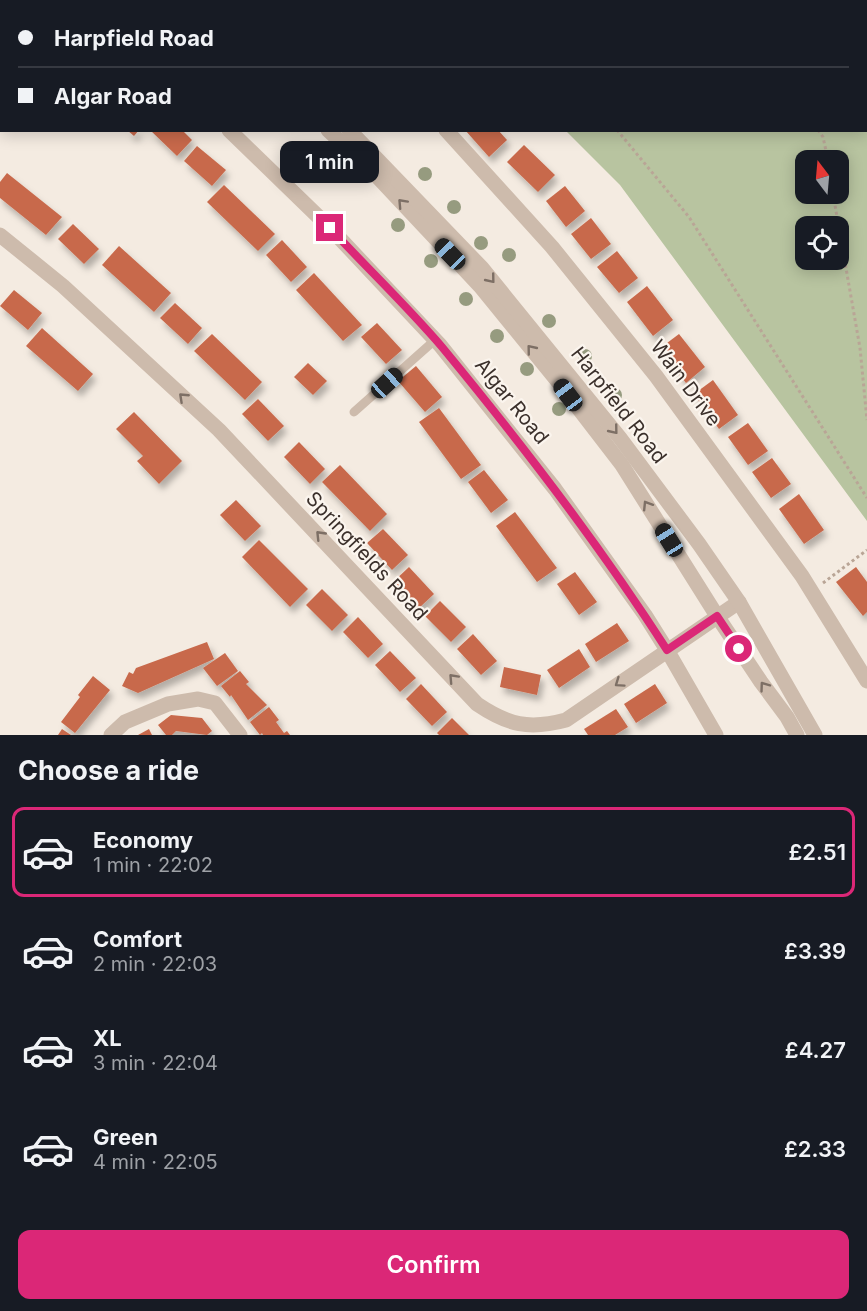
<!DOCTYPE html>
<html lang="en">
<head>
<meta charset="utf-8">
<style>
  :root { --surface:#171b24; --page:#20242c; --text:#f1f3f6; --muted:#9ea1a6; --line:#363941; --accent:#db2777 }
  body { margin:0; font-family:Inter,sans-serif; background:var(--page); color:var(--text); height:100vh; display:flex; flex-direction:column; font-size:22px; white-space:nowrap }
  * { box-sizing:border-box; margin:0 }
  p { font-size:20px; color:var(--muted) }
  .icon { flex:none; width:33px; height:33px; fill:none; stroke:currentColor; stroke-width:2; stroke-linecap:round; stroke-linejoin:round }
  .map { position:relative; height:735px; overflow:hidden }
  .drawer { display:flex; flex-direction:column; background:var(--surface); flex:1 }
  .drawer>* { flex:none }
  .banner { position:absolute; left:0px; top:0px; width:867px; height:132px; box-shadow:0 3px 15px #0003; display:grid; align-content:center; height:132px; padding:0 18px; background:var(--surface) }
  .needle { width:39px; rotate:344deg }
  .tools { position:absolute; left:795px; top:150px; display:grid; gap:12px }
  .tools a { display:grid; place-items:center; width:54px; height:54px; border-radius:12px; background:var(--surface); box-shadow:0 3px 15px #0003; font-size:30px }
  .end { position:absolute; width:27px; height:27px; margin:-14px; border:8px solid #db2777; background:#fff; box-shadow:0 0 0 3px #fff }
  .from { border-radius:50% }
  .bubble { position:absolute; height:42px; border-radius:12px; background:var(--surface); box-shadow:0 3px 15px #0003; font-size:20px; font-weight:600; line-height:42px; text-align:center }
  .car { position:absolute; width:18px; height:36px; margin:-18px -9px; border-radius:8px; box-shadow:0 0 4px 2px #0007; background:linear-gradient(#222 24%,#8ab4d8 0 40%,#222 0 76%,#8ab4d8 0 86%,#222 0) }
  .banner b { display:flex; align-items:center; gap:21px; height:57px; font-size:22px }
  .banner b+b { border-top:2px solid var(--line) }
  .banner i { width:15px; height:15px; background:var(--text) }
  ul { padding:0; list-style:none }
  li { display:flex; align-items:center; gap:18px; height:90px; margin:0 12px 9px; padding:0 6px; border:3px solid transparent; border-radius:12px }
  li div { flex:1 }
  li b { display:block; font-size:22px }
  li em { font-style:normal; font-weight:600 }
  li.selected { border-color:var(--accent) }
  li>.icon { width:54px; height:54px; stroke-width:1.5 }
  h2 { padding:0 18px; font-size:27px; line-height:72px }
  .cta { display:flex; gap:12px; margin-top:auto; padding:12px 18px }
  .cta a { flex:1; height:69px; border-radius:12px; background:var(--accent); color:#fff; font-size:24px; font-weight:600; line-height:69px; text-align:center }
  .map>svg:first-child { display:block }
</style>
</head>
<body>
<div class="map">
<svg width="867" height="735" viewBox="0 0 867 735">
  <defs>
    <filter id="shadow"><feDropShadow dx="3.5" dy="6" stdDeviation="3" flood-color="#0004"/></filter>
  </defs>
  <rect width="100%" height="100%" fill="#f4ebe1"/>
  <g fill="#b8c4a0" fill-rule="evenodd">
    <path d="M 453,0 L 735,0 L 736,1 L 454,2 Z"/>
    <path d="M 866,123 L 867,124 L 867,521 L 620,185 L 566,131 L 866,130 ZM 806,160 L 838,160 L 838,194 L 806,194 ZM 806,226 L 838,226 L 838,260 L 806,260 Z"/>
  </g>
  <g fill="#c8694b" filter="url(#shadow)">
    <path d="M 127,130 L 139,130 L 134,136 Z"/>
    <path d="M 150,130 L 182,130 L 192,140 L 177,156 Z"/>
    <path d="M 465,130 L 498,130 L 507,140 L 489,157 Z"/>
    <path d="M 524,145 L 555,175 L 538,192 L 507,162 Z"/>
    <path d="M 197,146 L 226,170 L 212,186 L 184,161 Z"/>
    <path d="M 7,173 L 62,217 L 46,235 L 0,198 L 0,182 Z"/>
    <path d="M 224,185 L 275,234 L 258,251 L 207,202 Z"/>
    <path d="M 565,186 L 585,211 L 566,227 L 546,201 Z"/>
    <path d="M 591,218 L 611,244 L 591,259 L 571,234 Z"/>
    <path d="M 73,224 L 99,249 L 84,264 L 58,239 Z"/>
    <path d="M 282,240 L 307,267 L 291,282 L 266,255 Z"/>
    <path d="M 119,246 L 171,293 L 154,312 L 102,265 Z"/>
    <path d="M 617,251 L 638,278 L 619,293 L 597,267 Z"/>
    <path d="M 314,273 L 362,325 L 343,341 L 296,290 Z"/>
    <path d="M 647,286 L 673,320 L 653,336 L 627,302 Z"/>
    <path d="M 14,290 L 42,313 L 28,330 L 0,306 Z"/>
    <path d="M 175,303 L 202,328 L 188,344 L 160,318 Z"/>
    <path d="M 377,323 L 402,350 L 386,364 L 361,337 Z"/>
    <path d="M 42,328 L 93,374 L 78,391 L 26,346 Z"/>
    <path d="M 212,334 L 262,382 L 245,400 L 194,351 Z"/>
    <path d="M 679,334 L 705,367 L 686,383 L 659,349 Z"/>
    <path d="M 308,363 L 327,381 L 313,395 L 294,377 Z"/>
    <path d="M 416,366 L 442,397 L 425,412 L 398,381 Z"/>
    <path d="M 713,380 L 738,415 L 719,429 L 694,394 Z"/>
    <path d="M 258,399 L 284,426 L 268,441 L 242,414 Z"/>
    <path d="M 439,408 L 481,465 L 461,479 L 419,422 Z"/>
    <path d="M 134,412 L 182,461 L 159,484 L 137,461 L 143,456 L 116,429 Z"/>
    <path d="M 748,423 L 768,451 L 748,465 L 728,437 Z"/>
    <path d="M 299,442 L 325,469 L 310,484 L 284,457 Z"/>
    <path d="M 772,458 L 791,484 L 771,498 L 752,472 Z"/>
    <path d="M 340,465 L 387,514 L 370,531 L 322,482 Z"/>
    <path d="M 484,470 L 508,500 L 491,513 L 468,482 Z"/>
    <path d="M 799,494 L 824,530 L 804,544 L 779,509 Z"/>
    <path d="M 236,500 L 261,526 L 245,541 L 220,515 Z"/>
    <path d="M 515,512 L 557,568 L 537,582 L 496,526 Z"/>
    <path d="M 383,529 L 408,555 L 392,570 L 367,543 Z"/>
    <path d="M 259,540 L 308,589 L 290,607 L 242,557 Z"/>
    <path d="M 409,567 L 434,594 L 418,609 L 393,582 Z"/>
    <path d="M 856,567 L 867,582 L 867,612 L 863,616 L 836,582 Z"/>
    <path d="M 575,572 L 597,602 L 579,615 L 557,584 Z"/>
    <path d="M 322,589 L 348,615 L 332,631 L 306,605 Z"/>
    <path d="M 440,601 L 466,627 L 451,642 L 425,616 Z"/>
    <path d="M 358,617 L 383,644 L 368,658 L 343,632 Z"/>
    <path d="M 617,623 L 629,641 L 596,662 L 585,644 Z"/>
    <path d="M 473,634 L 497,661 L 481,675 L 457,649 Z"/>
    <path d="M 207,642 L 214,659 L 138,693 L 122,686 L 129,672 L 133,674 L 136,668 Z"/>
    <path d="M 579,649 L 590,667 L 559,688 L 547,670 Z"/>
    <path d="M 390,651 L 416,678 L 400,692 L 375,665 Z"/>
    <path d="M 225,653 L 238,671 L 217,686 L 203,668 Z"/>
    <path d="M 504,667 L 541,675 L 537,695 L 500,687 Z"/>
    <path d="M 240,671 L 249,682 L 246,684 L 267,705 L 248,720 L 231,695 L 230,697 L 221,686 Z"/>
    <path d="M 93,676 L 110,690 L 75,733 L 61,722 L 80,697 L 78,695 Z"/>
    <path d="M 421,684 L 447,712 L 432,726 L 406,699 Z"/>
    <path d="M 655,684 L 667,703 L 636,723 L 624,704 Z"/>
    <path d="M 269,707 L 279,720 L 276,722 L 284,733 L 287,731 L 290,735 L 263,735 L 262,733 L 260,735 L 250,722 Z"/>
    <path d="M 616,709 L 628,727 L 615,735 L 588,735 L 584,729 Z"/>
    <path d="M 171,715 L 202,718 L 212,731 L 207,735 L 176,731 L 172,735 L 166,735 L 158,725 Z"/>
    <path d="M 452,718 L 469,735 L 439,735 L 437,733 Z"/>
    <path d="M 62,729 L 71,735 L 58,735 Z"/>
    <path d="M 149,729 L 152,735 L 138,735 Z"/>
  </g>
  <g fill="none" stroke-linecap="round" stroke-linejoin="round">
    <g stroke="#b9a596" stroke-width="3" stroke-dasharray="3 3" stroke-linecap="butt">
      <path d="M 332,0 L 333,2"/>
      <path d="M 509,0 L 510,2"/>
      <path d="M 700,0 L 702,2"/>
      <path d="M 617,130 L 689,217 L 867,498"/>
      <path d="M 818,130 L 823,137 L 828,160"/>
      <path d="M 833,194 L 860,348 L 867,420"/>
      <path d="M 823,583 L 867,550"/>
    </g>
    <path stroke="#cdbbac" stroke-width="9" d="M 354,412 L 435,340"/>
    <g stroke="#cdbbac" stroke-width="15">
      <path d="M 68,0 L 70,2"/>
      <path d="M 302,0 L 304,2"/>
      <path d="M 229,130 L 330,228 L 440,345 L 555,489 L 645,615 L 667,650 L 716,735"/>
      <path d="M 446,130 L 552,247 L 656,376 L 802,576 L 867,681"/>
      <path d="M 0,235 L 63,286 L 219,430 L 477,704 C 508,725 529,730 566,720 L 739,602"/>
      <path d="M 111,735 L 125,722 L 168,704 L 198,699 L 215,703 L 240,735"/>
    </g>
    <g stroke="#cdbbac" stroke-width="15">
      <path d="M 181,0 L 183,2"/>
      <path d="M 201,0 L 203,2"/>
      <path d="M 328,130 L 374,173 L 480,286 L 555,378 L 622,465 L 717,616 L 761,682 L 787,717 L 797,735"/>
      <path d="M 349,130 L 482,268 L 620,438 L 699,544 L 739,602 L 815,735"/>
    </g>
  </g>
  <g fill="#969b7f">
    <circle cx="325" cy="151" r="7"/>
    <circle cx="425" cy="174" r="7"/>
    <circle cx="454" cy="207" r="7"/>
    <circle cx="398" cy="225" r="7"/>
    <circle cx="481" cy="243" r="7"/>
    <circle cx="509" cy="255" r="7"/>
    <circle cx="431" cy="261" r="7"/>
    <circle cx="466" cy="299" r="7"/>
    <circle cx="549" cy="321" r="7"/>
    <circle cx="497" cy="336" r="7"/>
    <circle cx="585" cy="356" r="7"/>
    <circle cx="527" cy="369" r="7"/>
    <circle cx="615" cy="395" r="7"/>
    <circle cx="559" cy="409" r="7"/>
  </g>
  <defs><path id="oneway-chevron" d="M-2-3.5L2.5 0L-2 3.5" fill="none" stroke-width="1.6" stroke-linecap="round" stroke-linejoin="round" transform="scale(1.5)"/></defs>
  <g stroke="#7d6f65">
    <use href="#oneway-chevron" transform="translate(402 203) rotate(-133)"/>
    <use href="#oneway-chevron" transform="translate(491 279) rotate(51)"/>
    <use href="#oneway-chevron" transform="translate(531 349) rotate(-129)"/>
    <use href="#oneway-chevron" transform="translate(183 397) rotate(-137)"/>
    <use href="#oneway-chevron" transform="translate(614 430) rotate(51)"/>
    <use href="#oneway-chevron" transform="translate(647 505) rotate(-122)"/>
    <use href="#oneway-chevron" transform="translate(320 535) rotate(-134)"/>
    <use href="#oneway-chevron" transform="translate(453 678) rotate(-133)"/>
    <use href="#oneway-chevron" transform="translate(619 683) rotate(145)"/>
    <use href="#oneway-chevron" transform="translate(764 686) rotate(-126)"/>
  </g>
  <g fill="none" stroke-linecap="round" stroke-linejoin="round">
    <path stroke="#db2777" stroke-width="8" d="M 330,228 C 367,268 407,306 442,347 C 522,444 599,544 667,650 L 717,616 L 739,649"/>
  </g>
  <g text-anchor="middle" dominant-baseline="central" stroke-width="4.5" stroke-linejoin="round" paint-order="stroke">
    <g font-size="20" fill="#3b302b" stroke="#fbf5ee">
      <text transform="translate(686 383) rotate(53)">Wain Drive</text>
      <text transform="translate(512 401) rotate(51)">Algar Road</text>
      <text transform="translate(619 405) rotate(52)">Harpfield Road</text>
      <text transform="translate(367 556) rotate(47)">Springfields Road</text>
    </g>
  </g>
</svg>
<div class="tools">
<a><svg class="needle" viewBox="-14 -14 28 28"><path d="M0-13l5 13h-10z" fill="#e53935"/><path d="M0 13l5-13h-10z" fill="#9ea1a6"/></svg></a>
<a><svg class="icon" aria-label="locate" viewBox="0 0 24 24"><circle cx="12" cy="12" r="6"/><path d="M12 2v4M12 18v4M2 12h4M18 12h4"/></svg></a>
</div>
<i class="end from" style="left:739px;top:649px"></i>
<i class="end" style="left:330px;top:228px"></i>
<div class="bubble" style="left:280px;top:141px;width:99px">1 min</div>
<i class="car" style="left:450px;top:254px;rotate:316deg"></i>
<i class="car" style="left:387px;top:383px;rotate:48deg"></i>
<i class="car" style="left:568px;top:395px;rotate:323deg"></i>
<i class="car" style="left:669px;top:540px;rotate:328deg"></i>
<div class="banner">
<b><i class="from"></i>Harpfield Road</b>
<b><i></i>Algar Road</b>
</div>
</div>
<section class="drawer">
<h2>Choose a ride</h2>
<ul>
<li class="selected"><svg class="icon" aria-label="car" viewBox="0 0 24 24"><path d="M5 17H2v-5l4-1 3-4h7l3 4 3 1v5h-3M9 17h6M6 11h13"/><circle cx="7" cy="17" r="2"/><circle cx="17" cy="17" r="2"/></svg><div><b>Economy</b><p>1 min · 22:02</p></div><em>£2.51</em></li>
<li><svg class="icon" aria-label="car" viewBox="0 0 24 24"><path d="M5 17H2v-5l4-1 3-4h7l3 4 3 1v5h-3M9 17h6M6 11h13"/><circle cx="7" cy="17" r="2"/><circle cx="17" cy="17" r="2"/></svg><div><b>Comfort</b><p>2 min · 22:03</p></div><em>£3.39</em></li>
<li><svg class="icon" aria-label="car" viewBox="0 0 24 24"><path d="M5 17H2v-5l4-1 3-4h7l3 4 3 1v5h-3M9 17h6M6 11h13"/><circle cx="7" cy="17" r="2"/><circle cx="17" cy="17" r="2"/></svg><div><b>XL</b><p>3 min · 22:04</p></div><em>£4.27</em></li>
<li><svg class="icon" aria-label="car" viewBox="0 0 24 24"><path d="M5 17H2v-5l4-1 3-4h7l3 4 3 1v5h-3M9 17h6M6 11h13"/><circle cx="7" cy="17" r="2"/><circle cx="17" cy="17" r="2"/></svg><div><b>Green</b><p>4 min · 22:05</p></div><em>£2.33</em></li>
</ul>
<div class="cta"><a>Confirm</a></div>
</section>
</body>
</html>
